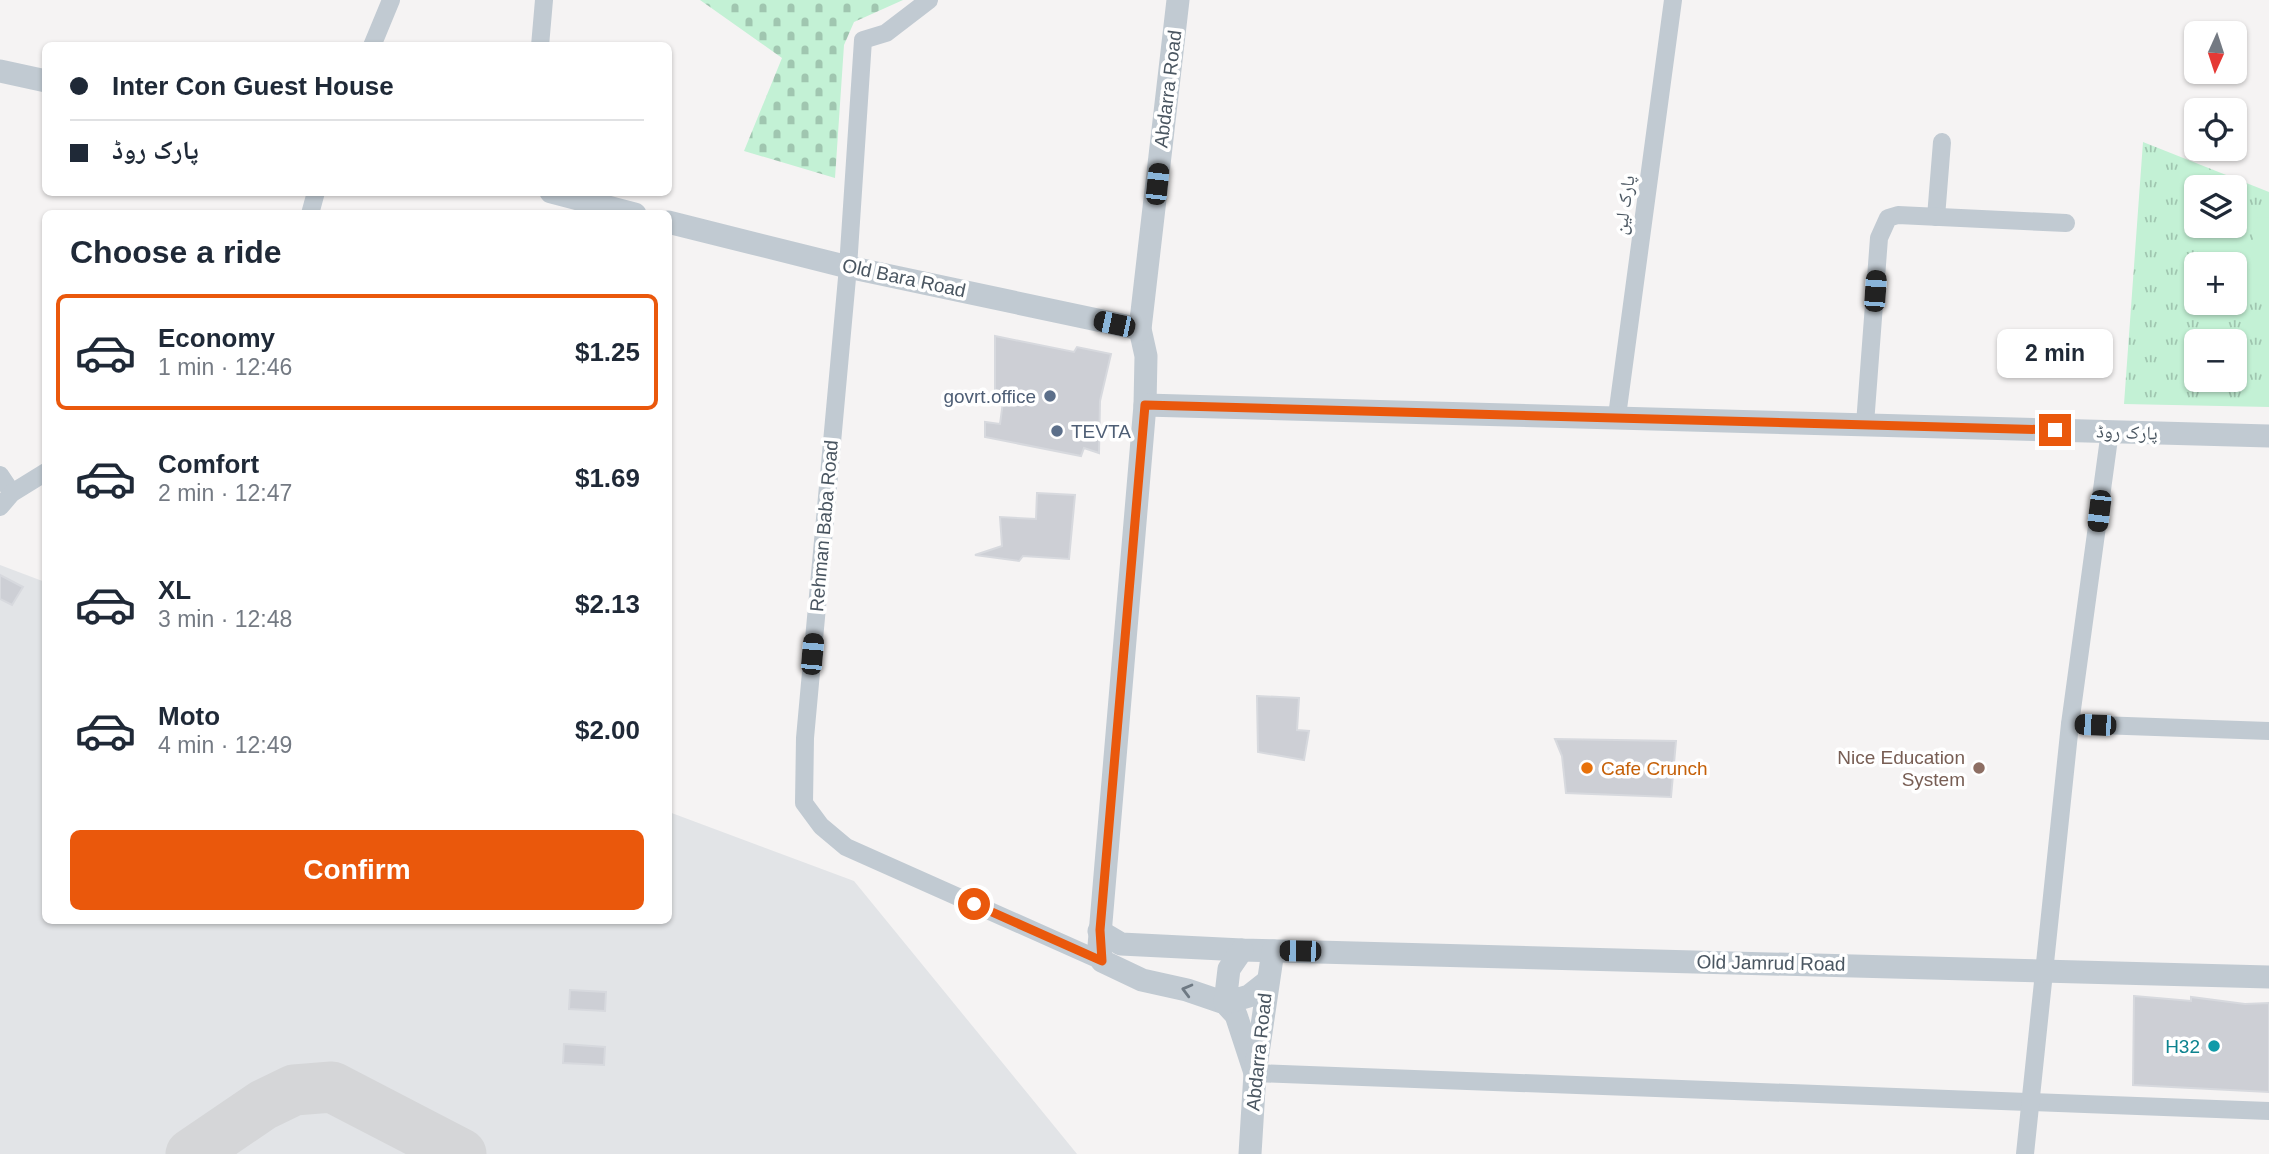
<!DOCTYPE html>
<html lang="en">
<head>
<meta charset="utf-8">
<style>
  :root { --surface:#fff; --page:#f2f2f3; --text:#1f2937; --muted:#747a83; --line:#e0e1e3; --accent:#ea580c }
  body { margin:0; font-family:Helvetica,"Noto Naskh Arabic",sans-serif; background:var(--page); color:var(--text); height:100vh; display:flex; flex-direction:column; font-size:26px; white-space:nowrap }
  * { box-sizing:border-box; margin:0 }
  p { font-size:23px; color:var(--muted) }
  .icon { flex:none; width:38px; height:38px; fill:none; stroke:currentColor; stroke-width:2; stroke-linecap:round; stroke-linejoin:round }
  .map { position:relative; flex:1; overflow:hidden }
  .panel { position:absolute; left:42px; top:210px; width:630px; height:714px; display:flex; flex-direction:column; background:var(--surface); border-radius:10px; box-shadow:0 2px 5px #0004 }
  .panel>* { flex:none }
  .hud { position:absolute; left:42px; top:42px; width:630px; height:154px; border-radius:10px; box-shadow:0 2px 5px #0004; display:grid; align-content:center; height:154px; padding:0 28px; background:var(--surface) }
  .needle { width:46px; rotate:183deg }
  .tools { position:absolute; left:2184px; top:21px; display:grid; gap:14px }
  .tools a { display:grid; place-items:center; width:63px; height:63px; border-radius:10px; background:var(--surface); box-shadow:0 2px 5px #0004; font-size:35px }
  .end { position:absolute; width:32px; height:32px; margin:-16px; border:9px solid #ea580c; background:#fff; box-shadow:0 0 0 4px #fff }
  .from { border-radius:50% }
  .bubble { position:absolute; height:49px; border-radius:10px; background:var(--surface); box-shadow:0 2px 5px #0004; font-size:23px; font-weight:700; line-height:49px; text-align:center }
  .car { position:absolute; width:21px; height:42px; margin:-21px -10px; border-radius:9px; box-shadow:0 0 5px 2px #0007; background:linear-gradient(#222 24%,#8ab4d8 0 40%,#222 0 76%,#8ab4d8 0 86%,#222 0) }
  .hud b { display:flex; align-items:center; gap:24px; height:66px; font-size:26px }
  .hud b+b { border-top:2px solid var(--line) }
  .hud i { width:18px; height:18px; background:var(--text) }
  ul { padding:0; list-style:none }
  li { display:flex; align-items:center; gap:21px; height:116px; margin:0 14px 10px; padding:0 14px; border:4px solid transparent; border-radius:10px }
  li div { flex:1 }
  li b { display:block; font-size:26px }
  li em { font-style:normal; font-weight:700 }
  li.active { border-color:var(--accent) }
  li>.icon { width:63px; height:63px; stroke-width:1.5 }
  h2 { padding:0 28px; font-size:32px; line-height:84px }
  .button { display:flex; gap:14px; margin-top:auto; padding:14px 28px }
  .button a { flex:1; height:80px; border-radius:10px; background:var(--accent); color:#fff; font-size:28px; font-weight:700; line-height:80px; text-align:center }
  .map>svg:first-child { display:block }
</style>
</head>
<body>
<div class="map">
<svg width="2269" height="1154" viewBox="0 0 2269 1154">
  <defs>
    <pattern id="cemetery-stones" width="16" height="16" patternUnits="userSpaceOnUse" patternTransform="scale(1.75)"><rect width="16" height="16" fill="#c3f1d5"/><path d="M2 7V4a2 2 0 0 1 4 0v3zM10 15v-3a2 2 0 0 1 4 0v3z" fill="#a0c6b0"/></pattern>
    <pattern id="park-tufts" width="24" height="20" patternUnits="userSpaceOnUse" patternTransform="scale(1.75)"><rect width="24" height="20" fill="#c3f1d5"/><path d="M3 7l-1-3M5 7V3M7 7l1-3M15 17l-1-3M17 17v-4M19 17l1-3" fill="none" stroke="#a0c6b0"/></pattern>
  </defs>
  <rect width="100%" height="100%" fill="#f5f3f3"/>
  <path fill="#e2e4e7" d="M 0,565 L 45,582 L 46,920 L 668,920 L 669,812 L 854,881 L 1077,1154 L 0,1154 Z"/>
  <path fill="url(#cemetery-stones)" d="M 700,0 L 903,0 L 854,22 L 844,45 L 835,178 L 744,151 L 782,58 Z"/>
  <path fill="url(#park-tufts)" fill-rule="evenodd" d="M 2143,142 L 2269,192 L 2269,407 L 2124,404 ZM 2196,187 L 2235,187 L 2235,226 L 2196,226 ZM 2196,264 L 2235,264 L 2235,303 L 2196,303 ZM 2196,341 L 2235,341 L 2235,380 L 2196,380 Z"/>
  <g fill="#c3f1d5">
    <path d="M 2235,215 L 2246,217 L 2236,280 L 2235,264 L 2201,264 L 2207,226 L 2235,226 Z"/>
    <path d="M 2256,217 L 2269,218 L 2269,286 L 2248,283 Z"/>
  </g>
  <g fill="none" stroke-linecap="round" stroke-linejoin="round">
    <path stroke="#d5d6d8" stroke-width="51" d="M 191,1154 L 263,1105 L 294,1090 L 332,1087 L 461,1154"/>
  </g>
  <g fill="#cdcfd5" stroke="#d7d9de" stroke-width="2">
    <path d="M 995,336 L 1074,352 L 1077,347 L 1111,354 L 1100,401 L 1099,453 L 1084,448 L 1081,456 L 985,437 L 985,422 L 1000,424 L 1003,402 L 995,391 Z"/>
    <path d="M 1037,493 L 1075,495 L 1069,559 L 1023,556 L 1019,561 L 975,555 L 1002,546 L 1000,517 L 1036,519 Z"/>
    <path d="M 0,575 L 23,587 L 12,605 L 0,599 Z"/>
    <path d="M 1257,696 L 1299,698 L 1297,730 L 1309,731 L 1304,760 L 1258,752 Z"/>
    <path d="M 1555,739 L 1676,741 L 1671,797 L 1566,793 L 1562,756 Z"/>
    <path d="M 570,990 L 606,992 L 605,1011 L 569,1009 Z"/>
    <path d="M 2134,996 L 2191,1001 L 2191,997 L 2245,1004 L 2269,1003 L 2269,1092 L 2133,1085 Z"/>
    <path d="M 564,1044 L 605,1047 L 604,1065 L 563,1063 Z"/>
  </g>
  <g fill="none" stroke-linecap="round" stroke-linejoin="round">
    <g stroke="#c1cad2" stroke-width="18">
      <path d="M 929,0 L 886,33 L 863,40 L 848,267 L 805,738 L 804,803 L 821,826 L 846,847 L 1102,961"/>
      <path d="M 372,46 L 391,0"/>
      <path d="M 540,46 L 544,0"/>
      <path d="M 310,214 L 316,192"/>
      <path d="M 1936,217 L 1942,142"/>
      <path d="M 1617,416 L 1673,0"/>
      <path d="M 1865,424 L 1879,238 L 1888,218 L 1898,215 L 2066,223"/>
      <path d="M 0,475 L 12,493"/>
      <path d="M 0,507 L 12,493 L 46,472"/>
      <path d="M 2070,724 L 2269,731"/>
      <path d="M 1255,1073 L 2269,1111"/>
      <path d="M 2025,1154 L 2070,724 L 2110,431"/>
    </g>
    <g stroke="#c1cad2" stroke-width="23">
      <path d="M 1178,0 L 1140,329 L 1146,356 L 1145,405 L 1099,946 L 1102,961 L 1142,980 L 1187,990 L 1225,1003 L 1236,1015 L 1255,1073"/>
      <path d="M 0,71 L 46,81"/>
      <path d="M 551,192 L 635,214"/>
      <path d="M 668,222 L 848,267 L 1140,329"/>
      <path d="M 1145,405 L 2269,436"/>
      <path d="M 1099,931 L 1121,944 L 1242,950 L 2269,977"/>
      <path d="M 1242,950 L 1229,969 L 1225,1003 L 1249,996 L 1268,981"/>
      <path d="M 1250,1154 L 1255,1073 L 1273,951"/>
    </g>
  </g>
  <defs><path id="oneway-chevron" d="M-2-3.5L2.5 0L-2 3.5" fill="none" stroke-width="1.6" stroke-linecap="round" stroke-linejoin="round" transform="scale(1.75)"/></defs>
  <use stroke="#6e7983" href="#oneway-chevron" transform="translate(1187 990) rotate(-165)"/>
  <g fill="none" stroke-linecap="round" stroke-linejoin="round">
    <path stroke="#ea580c" stroke-width="9" d="M 974,904 L 1102,961 L 1100,930 L 1145,405 L 2055,430"/>
  </g>
  <g fill="#5c6f8a" stroke="#fff" stroke-width="2.5">
    <circle cx="1050" cy="396" r="7"/>
    <circle cx="1057" cy="431" r="7"/>
  </g>
  <circle fill="#e8710a" stroke="#fff" stroke-width="2.5" cx="1587" cy="768" r="7"/>
  <circle fill="#8d6e63" stroke="#fff" stroke-width="2.5" cx="1979" cy="768" r="7"/>
  <circle fill="#0f9aa8" stroke="#fff" stroke-width="2.5" cx="2214" cy="1046" r="7"/>
  <g text-anchor="middle" dominant-baseline="central" stroke-width="7" stroke-linejoin="round" paint-order="stroke">
    <g font-size="19" fill="#4a5661" stroke="#fff">
      <text transform="translate(1168 89) rotate(-83)">Abdarra Road</text>
      <text transform="translate(1624 205) rotate(-82)">پارک لین</text>
      <text transform="translate(904 278) rotate(12)">Old Bara Road</text>
      <text transform="translate(2127 432) rotate(2)">پارک روڈ</text>
      <text transform="translate(824 526) rotate(-85)">Rehman Baba Road</text>
      <text transform="translate(1771 963) rotate(1)">Old Jamrud Road</text>
      <text transform="translate(1259 1052) rotate(-84)">Abdarra Road</text>
    </g>
    <g font-size="19" fill="#4e5e75" stroke="#fff" text-anchor="end">
      <text x="1036" y="396">govrt.office</text>
      <text x="1071" y="431" text-anchor="start">TEVTA</text>
    </g>
    <g font-size="19" fill="#785e54" stroke="#fff" text-anchor="end">
      <text x="1965" y="757">Nice Education<tspan x="1965" dy="22">System</tspan></text>
    </g>
    <g font-size="19" fill="#c56008" stroke="#fff" text-anchor="start">
      <text x="1601" y="768">Cafe Crunch</text>
    </g>
    <g font-size="19" fill="#0d838f" stroke="#fff" text-anchor="end">
      <text x="2200" y="1046">H32</text>
    </g>
  </g>
</svg>
<div class="tools">
<a><svg class="needle" viewBox="-14 -14 28 28"><path d="M0-13l5 13h-10z" fill="#e53935"/><path d="M0 13l5-13h-10z" fill="#747a83"/></svg></a>
<a><svg class="icon" aria-label="locate" viewBox="0 0 24 24"><circle cx="12" cy="12" r="6"/><path d="M12 2v4M12 18v4M2 12h4M18 12h4"/></svg></a>
<a><svg class="icon" aria-label="layers" viewBox="0 0 24 24"><path d="M12 4l9 5-9 5-9-5zM3 14l9 5 9-5"/></svg></a>
<a>+</a>
<a>−</a>
</div>
<i class="end from" style="left:974px;top:904px"></i>
<i class="end" style="left:2055px;top:430px"></i>
<div class="bubble" style="left:1997px;top:329px;width:116px">2 min</div>
<i class="car" style="left:1157px;top:184px;rotate:6deg"></i>
<i class="car" style="left:1875px;top:291px;rotate:4deg"></i>
<i class="car" style="left:1114px;top:324px;rotate:282deg"></i>
<i class="car" style="left:2099px;top:511px;rotate:187deg"></i>
<i class="car" style="left:812px;top:654px;rotate:5deg"></i>
<i class="car" style="left:2095px;top:725px;rotate:272deg"></i>
<i class="car" style="left:1300px;top:951px;rotate:271deg"></i>
<div class="hud">
<b><i class="from"></i>Inter Con Guest House</b>
<b><i></i>پارک روڈ</b>
</div>
<section class="panel">
<h2>Choose a ride</h2>
<ul>
<li class="active"><svg class="icon" aria-label="car" viewBox="0 0 24 24"><path d="M5 17H2v-5l4-1 3-4h7l3 4 3 1v5h-3M9 17h6M6 11h13"/><circle cx="7" cy="17" r="2"/><circle cx="17" cy="17" r="2"/></svg><div><b>Economy</b><p>1 min · 12:46</p></div><em>$1.25</em></li>
<li><svg class="icon" aria-label="car" viewBox="0 0 24 24"><path d="M5 17H2v-5l4-1 3-4h7l3 4 3 1v5h-3M9 17h6M6 11h13"/><circle cx="7" cy="17" r="2"/><circle cx="17" cy="17" r="2"/></svg><div><b>Comfort</b><p>2 min · 12:47</p></div><em>$1.69</em></li>
<li><svg class="icon" aria-label="car" viewBox="0 0 24 24"><path d="M5 17H2v-5l4-1 3-4h7l3 4 3 1v5h-3M9 17h6M6 11h13"/><circle cx="7" cy="17" r="2"/><circle cx="17" cy="17" r="2"/></svg><div><b>XL</b><p>3 min · 12:48</p></div><em>$2.13</em></li>
<li><svg class="icon" aria-label="car" viewBox="0 0 24 24"><path d="M5 17H2v-5l4-1 3-4h7l3 4 3 1v5h-3M9 17h6M6 11h13"/><circle cx="7" cy="17" r="2"/><circle cx="17" cy="17" r="2"/></svg><div><b>Moto</b><p>4 min · 12:49</p></div><em>$2.00</em></li>
</ul>
<div class="button"><a>Confirm</a></div>
</section>
</div>
</body>
</html>
